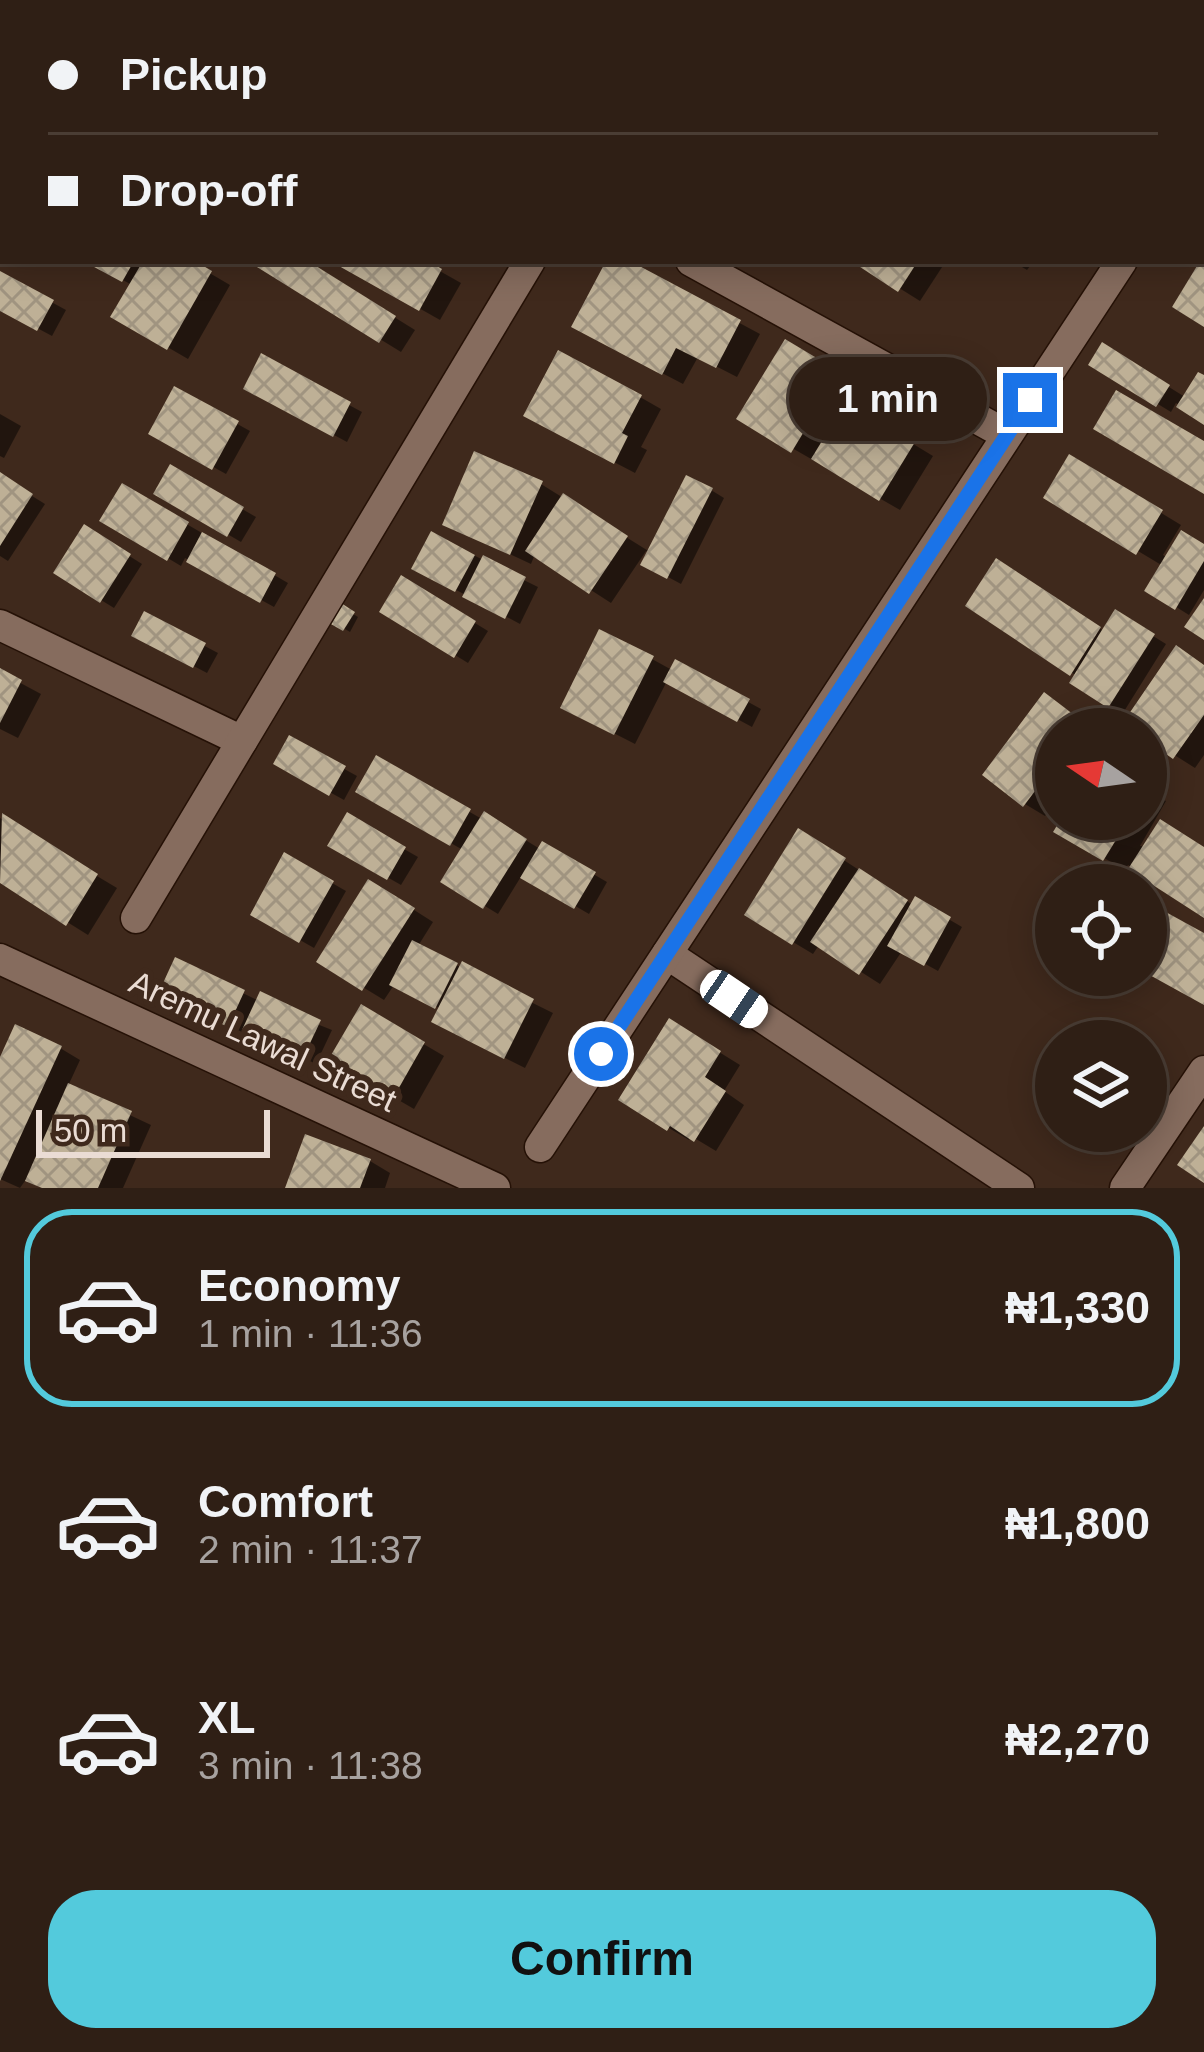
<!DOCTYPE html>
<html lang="en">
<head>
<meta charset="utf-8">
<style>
  :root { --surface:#2f1f15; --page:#3b2c22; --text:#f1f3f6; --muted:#a7a2a0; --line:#4a3d34; --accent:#53cadc }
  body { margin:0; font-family:Arial,sans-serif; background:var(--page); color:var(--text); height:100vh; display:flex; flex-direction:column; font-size:45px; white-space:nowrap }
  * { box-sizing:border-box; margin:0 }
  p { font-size:39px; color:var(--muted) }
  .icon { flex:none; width:66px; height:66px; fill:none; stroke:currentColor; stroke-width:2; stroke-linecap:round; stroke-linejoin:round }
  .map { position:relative; height:1188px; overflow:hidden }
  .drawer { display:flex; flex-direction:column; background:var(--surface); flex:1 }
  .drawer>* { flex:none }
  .banner { position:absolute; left:0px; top:0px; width:1206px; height:264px; box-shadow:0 6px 30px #0003,0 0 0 3px var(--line); display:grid; align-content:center; height:264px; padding:0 48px; background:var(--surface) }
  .needle { width:78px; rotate:283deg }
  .buttons { position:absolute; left:1035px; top:708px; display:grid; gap:24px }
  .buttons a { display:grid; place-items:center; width:132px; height:132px; border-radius:50%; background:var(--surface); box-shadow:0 6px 30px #0003,0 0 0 3px var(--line); font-size:60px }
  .scale { position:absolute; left:36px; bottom:30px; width:234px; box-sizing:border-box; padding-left:12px; border:6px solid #eadcd4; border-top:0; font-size:33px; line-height:42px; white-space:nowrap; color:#eadcd4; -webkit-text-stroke:9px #3f291c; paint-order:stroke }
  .end { position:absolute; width:54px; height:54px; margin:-27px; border:15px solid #1a73e8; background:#fff; box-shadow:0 0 0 6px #fff }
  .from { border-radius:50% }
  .bubble { position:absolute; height:84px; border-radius:42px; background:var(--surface); box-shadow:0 6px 30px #0003,0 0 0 3px var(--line); font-size:39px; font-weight:600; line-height:84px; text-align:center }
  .car { position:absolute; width:36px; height:72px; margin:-36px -18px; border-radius:15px; box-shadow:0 0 9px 3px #0007; background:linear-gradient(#fff 24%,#345 0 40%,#fff 0 76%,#345 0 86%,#fff 0) }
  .banner b { display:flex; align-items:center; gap:42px; height:114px; font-size:45px }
  .banner b+b { border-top:3px solid var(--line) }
  .banner i { width:30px; height:30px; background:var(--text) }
  ul { padding:21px 0 0; list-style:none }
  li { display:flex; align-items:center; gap:36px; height:198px; margin:0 24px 18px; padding:0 24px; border:6px solid transparent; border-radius:48px }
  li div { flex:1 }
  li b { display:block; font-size:45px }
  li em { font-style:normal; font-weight:600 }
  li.selected { border-color:var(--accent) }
  li>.icon { width:108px; height:108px; stroke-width:1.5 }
  .button { display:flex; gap:24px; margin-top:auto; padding:24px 48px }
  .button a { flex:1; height:138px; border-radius:48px; background:var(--accent); color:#111; font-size:48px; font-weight:600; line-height:138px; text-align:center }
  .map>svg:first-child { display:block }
</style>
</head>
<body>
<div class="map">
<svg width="1204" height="1188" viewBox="0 0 1204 1188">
  <defs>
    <pattern id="building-cross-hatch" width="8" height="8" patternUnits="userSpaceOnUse" patternTransform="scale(3)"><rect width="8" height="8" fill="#beb096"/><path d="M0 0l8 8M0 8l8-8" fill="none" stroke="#a09480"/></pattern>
  </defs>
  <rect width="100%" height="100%" fill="#3f291c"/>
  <g fill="#0007">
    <path d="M 202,0 L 237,0 L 242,3 L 200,3 Z"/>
    <path d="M 939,0 L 1017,0 L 937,3 Z"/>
    <path d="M 1143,0 L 1204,0 L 1204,62 L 1203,3 L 1142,3 Z"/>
    <path d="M 88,261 L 189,261 L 230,285 L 188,359 L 114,316 L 132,285 Z"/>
    <path d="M 265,261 L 304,261 L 415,330 L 401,352 L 261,266 Z"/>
    <path d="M 336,261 L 422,261 L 461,283 L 440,320 Z"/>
    <path d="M 609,261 L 624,261 L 760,334 L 737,377 L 698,357 L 683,384 L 595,338 Z"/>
    <path d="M 856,261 L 946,261 L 920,301 Z"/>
    <path d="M 1012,261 L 1034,261 L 1027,270 Z"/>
    <path d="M 0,274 L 66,310 L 52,336 L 0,308 Z"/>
    <path d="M 786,343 L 858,386 L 847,404 L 933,456 L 900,510 L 740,418 Z"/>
    <path d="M 1103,346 L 1185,397 L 1204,379 L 1204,421 L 1176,403 L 1171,412 L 1092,364 Z"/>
    <path d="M 262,358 L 362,412 L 347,442 L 247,388 Z"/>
    <path d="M 176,390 L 250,431 L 226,474 L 152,433 Z"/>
    <path d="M 640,397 L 661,409 L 641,447 L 647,450 L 635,473 L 547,427 Z"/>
    <path d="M 0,414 L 21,426 L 4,458 L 0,456 Z"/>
    <path d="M 1071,458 L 1181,525 L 1163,555 L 1168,558 L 1204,547 L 1204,590 L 1189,615 L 1149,590 L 1163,566 L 1048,497 Z"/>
    <path d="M 171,468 L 256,517 L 241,542 L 157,493 Z"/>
    <path d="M 0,476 L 45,504 L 8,561 L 0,556 Z"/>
    <path d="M 541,484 L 650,552 L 711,490 L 724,498 L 681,584 L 644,564 L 650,553 L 646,551 L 611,603 L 535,554 L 531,564 L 446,524 Z"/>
    <path d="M 123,487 L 288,583 L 274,607 L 185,558 L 181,566 L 104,520 Z"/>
    <path d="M 85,528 L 142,564 L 114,608 L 57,573 Z"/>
    <path d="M 433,535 L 538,587 L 520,624 L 415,568 Z"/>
    <path d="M 1017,573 L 1105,632 L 1116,613 L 1166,644 L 1123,713 L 1073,682 L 1077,676 L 969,605 Z"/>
    <path d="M 403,579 L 488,631 L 468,663 L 383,611 Z"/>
    <path d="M 342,607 L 358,617 L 350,632 L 333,622 Z"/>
    <path d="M 146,615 L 218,653 L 207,673 L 135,635 Z"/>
    <path d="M 652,659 L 672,670 L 677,663 L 761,709 L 752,727 L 667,681 L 635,744 L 584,718 Z"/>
    <path d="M 1204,666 L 1204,755 L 1195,768 L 1146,737 L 1146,729 L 1135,729 Z"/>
    <path d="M 0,672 L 41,694 L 18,738 L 0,729 Z"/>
    <path d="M 1045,696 L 1093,729 L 1056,729 L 1056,801 L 1045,816 L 1025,804 Z"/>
    <path d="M 290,739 L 357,776 L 344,800 L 277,763 Z"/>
    <path d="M 377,759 L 482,819 L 485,815 L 540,849 L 543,845 L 607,882 L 589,914 L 522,875 L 498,914 L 444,881 L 463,850 L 359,791 Z"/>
    <path d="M 1146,789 L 1166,801 L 1140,846 L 1204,849 L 1204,914 L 1128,865 L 1125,870 L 1057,831 L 1064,819 L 1146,819 Z"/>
    <path d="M 348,817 L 418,857 L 401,885 L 331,845 Z"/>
    <path d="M 0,818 L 117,888 L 88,935 L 0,880 Z"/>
    <path d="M 819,844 L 913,905 L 916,900 L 962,927 L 938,971 L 902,951 L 880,984 L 819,945 L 813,954 L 793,942 Z"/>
    <path d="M 285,856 L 346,891 L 314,948 L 254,914 Z"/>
    <path d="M 389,894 L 433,922 L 418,946 L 553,1013 L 525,1068 L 455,1033 L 441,1009 L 394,985 L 384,1000 L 320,961 Z"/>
    <path d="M 177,961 L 259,1001 L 332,1030 L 316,1064 L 244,1028 L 242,1032 L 175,1000 Z"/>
    <path d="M 362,1008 L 444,1056 L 414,1109 L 331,1061 Z"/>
    <path d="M 690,1034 L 740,1065 L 724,1091 L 744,1105 L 716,1151 L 691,1136 L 689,1140 L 622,1100 Z"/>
    <path d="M 60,1048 L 80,1060 L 68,1086 L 151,1125 L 123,1188 L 44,1188 L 27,1178 L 20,1188 L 0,1179 L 0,1064 Z"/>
    <path d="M 370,1161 L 390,1173 L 385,1188 L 288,1188 Z"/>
  </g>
  <g fill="url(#building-cross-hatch)">
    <path d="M 83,261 L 134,261 L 122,282 Z"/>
    <path d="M 143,261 L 195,261 L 212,271 L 167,350 L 110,317 Z"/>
    <path d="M 261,261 L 308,261 L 396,316 L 379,343 L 257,267 Z"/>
    <path d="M 330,261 L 428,261 L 442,269 L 419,311 Z"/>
    <path d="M 606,261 L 630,261 L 741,320 L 716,368 L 676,348 L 662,375 L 571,327 Z"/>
    <path d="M 851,261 L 918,261 L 898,292 Z"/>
    <path d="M 1200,261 L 1204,261 L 1204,327 L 1172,307 Z"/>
    <path d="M 0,271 L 54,300 L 37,331 L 0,311 Z"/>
    <path d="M 785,339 L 840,372 L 791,453 L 736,419 Z"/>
    <path d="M 1102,342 L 1170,385 L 1156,407 L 1088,365 Z"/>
    <path d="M 558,350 L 642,395 L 622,433 L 628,436 L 614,464 L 523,416 Z"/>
    <path d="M 261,353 L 351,402 L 333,437 L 243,389 Z"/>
    <path d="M 1198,372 L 1204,375 L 1204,425 L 1176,407 Z"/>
    <path d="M 174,386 L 239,421 L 212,470 L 148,434 Z"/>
    <path d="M 1116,390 L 1204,441 L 1204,494 L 1093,429 Z"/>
    <path d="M 847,400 L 915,442 L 879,501 L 811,459 Z"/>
    <path d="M 474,451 L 543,481 L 510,555 L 442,525 Z"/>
    <path d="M 1069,454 L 1163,510 L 1136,555 L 1043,498 Z"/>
    <path d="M 170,464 L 244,507 L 227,537 L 153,494 Z"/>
    <path d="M 0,472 L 33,494 L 0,546 Z"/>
    <path d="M 686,475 L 713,488 L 667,579 L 640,565 Z"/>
    <path d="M 122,483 L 189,522 L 167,561 L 99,521 Z"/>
    <path d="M 563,493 L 628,536 L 589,594 L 525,551 Z"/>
    <path d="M 84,524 L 131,554 L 100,603 L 53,573 Z"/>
    <path d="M 1181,530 L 1204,544 L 1204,561 L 1175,610 L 1144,591 Z"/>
    <path d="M 431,531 L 475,555 L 455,592 L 411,569 Z"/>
    <path d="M 202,532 L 276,573 L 260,603 L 186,562 Z"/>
    <path d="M 483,555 L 526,577 L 505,619 L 462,597 Z"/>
    <path d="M 996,558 L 1101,627 L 1070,676 L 965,606 Z"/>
    <path d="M 401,575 L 476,621 L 454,658 L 379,612 Z"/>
    <path d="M 1204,598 L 1204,640 L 1184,627 Z"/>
    <path d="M 341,603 L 355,612 L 343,631 L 329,623 Z"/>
    <path d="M 1115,609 L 1155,634 L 1108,708 L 1069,683 Z"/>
    <path d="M 144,611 L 206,643 L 193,668 L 131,636 Z"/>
    <path d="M 599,629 L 654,656 L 614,735 L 560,708 Z"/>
    <path d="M 1176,645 L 1204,665 L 1204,715 L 1173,759 L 1146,740 L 1146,729 L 1130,729 L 1122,724 Z"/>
    <path d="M 675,659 L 750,699 L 737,722 L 663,682 Z"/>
    <path d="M 0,668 L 22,680 L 0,723 Z"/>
    <path d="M 1044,692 L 1086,724 L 1082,729 L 1056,729 L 1056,763 L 1023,807 L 982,775 Z"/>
    <path d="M 289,735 L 346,766 L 329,796 L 273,764 Z"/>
    <path d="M 376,755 L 471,809 L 450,846 L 355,792 Z"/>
    <path d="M 484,811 L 527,839 L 483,909 L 440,882 Z"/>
    <path d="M 347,812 L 406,847 L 387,880 L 327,846 Z"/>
    <path d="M 2,813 L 98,874 L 66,926 L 0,883 Z"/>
    <path d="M 1061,819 L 1129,819 L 1103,861 L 1053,832 Z"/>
    <path d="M 1160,819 L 1204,847 L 1204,918 L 1128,869 Z"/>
    <path d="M 798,828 L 846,858 L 792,945 L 744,915 Z"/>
    <path d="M 542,841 L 596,872 L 574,909 L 520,878 Z"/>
    <path d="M 284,852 L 334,881 L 299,943 L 250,915 Z"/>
    <path d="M 859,868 L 908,900 L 859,975 L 810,942 Z"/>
    <path d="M 368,879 L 415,908 L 362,991 L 316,962 Z"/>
    <path d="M 915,896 L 951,917 L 924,966 L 887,946 Z"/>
    <path d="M 1153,905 L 1204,933 L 1204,1005 L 1146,973 L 1146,918 Z"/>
    <path d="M 412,940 L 458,963 L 435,1009 L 389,985 Z"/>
    <path d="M 175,957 L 245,990 L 228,1027 L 158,994 Z"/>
    <path d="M 462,961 L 534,999 L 504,1059 L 431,1022 Z"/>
    <path d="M 260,991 L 321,1020 L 302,1060 L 242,1030 Z"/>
    <path d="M 361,1004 L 425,1042 L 392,1100 L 327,1062 Z"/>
    <path d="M 669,1018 L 721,1051 L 705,1077 L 726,1091 L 694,1142 L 670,1126 L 667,1131 L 618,1100 Z"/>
    <path d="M 15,1024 L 62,1046 L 0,1181 L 0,1057 Z"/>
    <path d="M 68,1083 L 132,1111 L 98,1188 L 42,1188 L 25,1181 Z"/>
    <path d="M 1204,1126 L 1204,1183 L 1177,1165 Z"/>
    <path d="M 305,1134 L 371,1159 L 360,1188 L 285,1188 Z"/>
  </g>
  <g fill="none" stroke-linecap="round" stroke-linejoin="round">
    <g stroke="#251106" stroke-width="33">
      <g id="minor">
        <path d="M 677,0 L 684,3"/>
        <path d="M 76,3 L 78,0"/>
        <path d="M 781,3 L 782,0"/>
        <path d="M 1010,3 L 1012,0"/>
        <path d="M 0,137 L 3,132"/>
        <path d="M 1203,232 L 1204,232"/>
        <path d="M 691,261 L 1007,435"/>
        <path d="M 0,625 L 242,741"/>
        <path d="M 136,918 L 530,261"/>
        <path d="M 667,954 L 1019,1188"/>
        <path d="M 0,959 L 495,1188"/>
        <path d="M 540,1147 L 1122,261"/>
        <path d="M 1125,1188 L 1204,1071"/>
      </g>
    </g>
    <use href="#minor" stroke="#866c5e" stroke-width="30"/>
  </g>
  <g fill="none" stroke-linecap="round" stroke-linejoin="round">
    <path stroke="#1a73e8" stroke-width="15" d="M 601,1054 L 1030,400"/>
  </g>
  <g text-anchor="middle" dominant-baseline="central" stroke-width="12" stroke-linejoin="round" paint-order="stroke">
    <g font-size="33" fill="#eadcd4" stroke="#3f291c">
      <text transform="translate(263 1041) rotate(25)">Aremu Lawal Street</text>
    </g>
  </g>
</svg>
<div class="buttons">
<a><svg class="needle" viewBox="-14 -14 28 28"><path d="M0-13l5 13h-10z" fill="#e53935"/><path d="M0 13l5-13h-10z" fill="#a7a2a0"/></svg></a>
<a><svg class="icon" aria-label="locate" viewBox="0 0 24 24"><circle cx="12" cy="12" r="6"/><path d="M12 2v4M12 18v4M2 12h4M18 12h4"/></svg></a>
<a><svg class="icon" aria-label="layers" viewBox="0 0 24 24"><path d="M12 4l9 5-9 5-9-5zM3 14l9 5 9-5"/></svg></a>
</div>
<div class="scale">50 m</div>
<i class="end from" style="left:601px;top:1054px"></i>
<i class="end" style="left:1030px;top:400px"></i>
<div class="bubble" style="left:789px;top:357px;width:198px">1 min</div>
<i class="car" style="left:734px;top:999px;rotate:124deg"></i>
<div class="banner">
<b><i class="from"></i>Pickup</b>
<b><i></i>Drop-off</b>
</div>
</div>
<section class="drawer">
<ul>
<li class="selected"><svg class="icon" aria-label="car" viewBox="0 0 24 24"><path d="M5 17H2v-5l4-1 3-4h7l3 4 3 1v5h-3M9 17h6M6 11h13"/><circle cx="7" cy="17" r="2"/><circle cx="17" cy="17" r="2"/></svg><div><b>Economy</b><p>1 min · 11:36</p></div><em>₦1,330</em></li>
<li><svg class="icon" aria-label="car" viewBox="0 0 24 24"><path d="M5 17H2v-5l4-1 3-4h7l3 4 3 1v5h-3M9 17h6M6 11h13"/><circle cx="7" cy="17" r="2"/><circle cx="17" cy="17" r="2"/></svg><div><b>Comfort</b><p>2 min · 11:37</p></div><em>₦1,800</em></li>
<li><svg class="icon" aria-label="car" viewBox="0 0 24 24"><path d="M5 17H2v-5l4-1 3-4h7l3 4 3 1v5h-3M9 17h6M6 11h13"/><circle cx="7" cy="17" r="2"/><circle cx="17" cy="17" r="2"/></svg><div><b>XL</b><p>3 min · 11:38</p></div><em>₦2,270</em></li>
</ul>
<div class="button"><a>Confirm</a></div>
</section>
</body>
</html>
